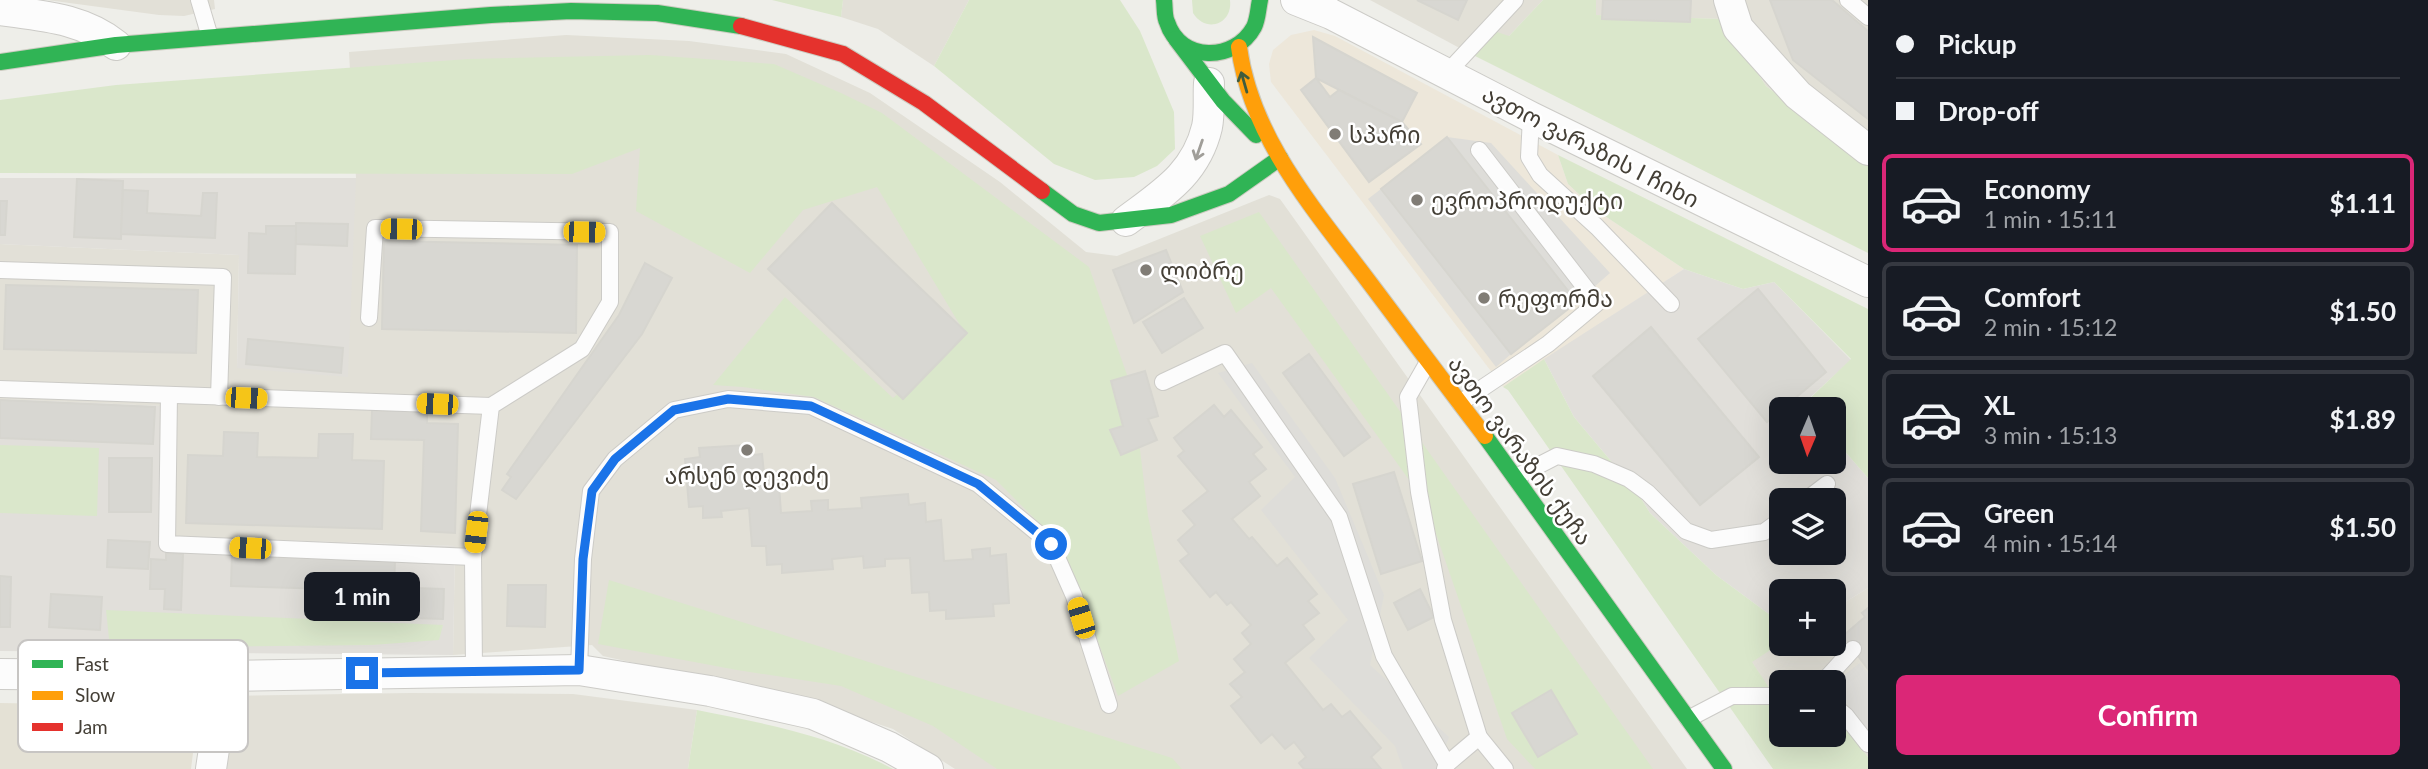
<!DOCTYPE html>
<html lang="en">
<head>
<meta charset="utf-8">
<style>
  :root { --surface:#171b24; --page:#242831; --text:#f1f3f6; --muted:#9ea1a6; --line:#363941; --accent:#db2777 }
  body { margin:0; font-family:Lato,"Noto Sans Georgian",sans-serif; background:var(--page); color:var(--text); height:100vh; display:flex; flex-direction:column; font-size:26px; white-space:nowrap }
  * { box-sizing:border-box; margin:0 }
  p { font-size:23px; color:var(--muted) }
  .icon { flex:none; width:38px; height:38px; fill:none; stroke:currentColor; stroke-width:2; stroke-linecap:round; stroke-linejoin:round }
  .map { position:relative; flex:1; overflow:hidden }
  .sheet { display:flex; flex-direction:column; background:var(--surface); width:560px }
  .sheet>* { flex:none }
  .banner { display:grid; align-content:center; height:154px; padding:0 28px; background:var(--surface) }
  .needle { width:46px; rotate:182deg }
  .controls { position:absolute; left:1769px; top:397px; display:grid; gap:14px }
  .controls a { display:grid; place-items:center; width:77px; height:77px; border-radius:10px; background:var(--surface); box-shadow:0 7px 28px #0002; font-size:35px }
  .end { position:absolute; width:32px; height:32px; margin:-16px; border:9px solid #1a73e8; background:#fff; box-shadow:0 0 0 4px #fff }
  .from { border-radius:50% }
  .bubble { position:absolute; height:49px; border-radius:10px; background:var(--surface); box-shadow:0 7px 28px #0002; font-size:23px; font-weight:700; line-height:49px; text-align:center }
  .car { position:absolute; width:21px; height:42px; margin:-21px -10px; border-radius:9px; box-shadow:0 0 5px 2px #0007; background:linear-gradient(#f5c518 24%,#345 0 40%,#f5c518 0 76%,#345 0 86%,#f5c518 0) }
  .banner b { display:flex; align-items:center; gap:24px; height:66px; font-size:26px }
  .banner b+b { border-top:2px solid var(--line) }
  .banner i { width:18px; height:18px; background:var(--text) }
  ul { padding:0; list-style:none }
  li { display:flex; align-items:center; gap:21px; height:98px; margin:0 14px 10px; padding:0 14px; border:4px solid var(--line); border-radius:10px }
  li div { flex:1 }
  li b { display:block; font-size:26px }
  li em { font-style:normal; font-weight:700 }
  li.active { border-color:var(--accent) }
  li>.icon { width:63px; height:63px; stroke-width:1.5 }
  .cta { display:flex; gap:14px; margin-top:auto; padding:14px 28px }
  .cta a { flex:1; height:80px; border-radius:10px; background:var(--accent); color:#fff; font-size:28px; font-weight:700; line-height:80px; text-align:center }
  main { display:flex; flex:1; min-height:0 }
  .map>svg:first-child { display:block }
</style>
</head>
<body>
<main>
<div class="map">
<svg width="1868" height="769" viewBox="0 0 1868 769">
  <rect width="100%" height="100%" fill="#eeeee9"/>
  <g fill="#e2e0d7">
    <path d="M 47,0 L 214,0 L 215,9 L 184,16 L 159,15 Z"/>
    <path d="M 843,0 L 969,0 L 934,66 L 878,29 L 841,17 Z"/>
    <path d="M 1370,0 L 1543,0 L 1509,36 L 1467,52 Z"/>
    <path d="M 1596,0 L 1868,0 L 1868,164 L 1766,86 L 1723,19 L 1596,15 Z"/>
    <path d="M 566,35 L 689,41 L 786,54 L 870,93 L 1000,182 L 1086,252 L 1117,256 L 1269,195 L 1280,199 L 1687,769 L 955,769 L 893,729 L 814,703 L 603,656 L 592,645 L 453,655 L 455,546 L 158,536 L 161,406 L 0,399 L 0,244 L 239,255 L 237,367 L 356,178 L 349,52 Z"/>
    <path d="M 1868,588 L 1868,757 L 1844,727 L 1834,721 L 1834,682 L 1782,682 L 1781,706 L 1740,659 L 1781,640 L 1782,644 L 1834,644 L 1834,609 Z"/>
    <path d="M 410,693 L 573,694 L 697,710 L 688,769 L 211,769 L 220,696 Z"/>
  </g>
  <path fill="#ede7da" d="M 1314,30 L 1335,36 L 1558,155 L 1568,184 L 1596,210 L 1684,269 L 1503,387 L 1271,82 L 1269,64 L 1273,50 L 1291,35 Z"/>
  <g fill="#e1dfda" fill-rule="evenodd">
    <path d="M 0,178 L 356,178 L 348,377 L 237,368 L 239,255 L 0,244 Z"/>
    <path d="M 1684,269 L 1743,289 L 1774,282 L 1851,360 L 1804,403 L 1809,409 L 1782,410 L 1782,462 L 1834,462 L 1834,439 L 1868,478 L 1868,588 L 1834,609 L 1834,592 L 1782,592 L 1781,623 L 1716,575 L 1650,513 L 1637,492 L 1574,417 L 1544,359 ZM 1782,500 L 1834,500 L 1834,553 L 1782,553 Z"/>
    <path d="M 0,399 L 161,406 L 158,536 L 455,546 L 453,655 L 0,651 Z"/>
  </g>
  <path fill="#e4e1d5" d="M 0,703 L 174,706 L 196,729 L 191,769 L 0,769 Z"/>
  <g fill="#dae7cb">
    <path d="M 772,0 L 843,0 L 841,17 Z"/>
    <path d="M 969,0 L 1120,0 L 1140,31 L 1174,112 L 1175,149 L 1157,166 L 1134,177 L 1095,180 L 1054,164 L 934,66 Z"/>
    <path d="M 1192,0 L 1230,0 C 1233,24 1206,34 1193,13 Z"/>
    <path d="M 1543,0 L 1596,0 L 1596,15 L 1723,19 L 1766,86 L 1868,164 L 1868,253 L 1467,52 L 1488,29 L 1509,36 Z"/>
    <path d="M 650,55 L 774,64 L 841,93 L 882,113 L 1089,267 L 1133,392 L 1148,516 L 1179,661 L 1118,696 L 1080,593 L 1058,542 L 996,480 L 814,397 L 743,387 L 713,385 L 785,297 L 893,398 L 966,335 L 877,187 L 803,210 L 750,273 L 636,211 L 640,148 L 572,174 L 0,173 L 0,100 L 116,85 L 468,59 Z"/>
    <path d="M 1558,155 L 1868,309 L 1868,478 L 1834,439 L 1834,410 L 1809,409 L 1804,404 L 1851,359 L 1774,282 L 1743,289 L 1684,269 L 1596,210 L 1568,184 Z"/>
    <path d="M 1259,212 L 1653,769 L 1535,769 L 1507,739 L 1425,502 L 1271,288 L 1236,313 L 1200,236 Z"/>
    <path d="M 1544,359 L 1574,417 L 1637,492 L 1650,513 L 1716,575 L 1781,623 L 1781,643 L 1752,662 L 1781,706 L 1782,735 L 1834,735 L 1834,721 L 1844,727 L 1868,757 L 1868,769 L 1773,769 L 1508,390 L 1503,387 Z"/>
    <path d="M 0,445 L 99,448 L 97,516 L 0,513 Z"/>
    <path d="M 609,580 L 1172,758 L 1182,769 L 997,769 L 933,726 L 841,686 L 737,670 L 598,644 Z"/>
    <path d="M 106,610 L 443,625 L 439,640 L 372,645 L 110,648 Z"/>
    <path d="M 697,710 C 766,724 830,735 893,769 L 688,769 Z"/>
  </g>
  <g fill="#deddd9">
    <path d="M 1447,137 L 1491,143 L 1610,273 L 1577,302 Z"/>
    <path d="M 1381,189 L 1511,354 L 1496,367 L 1368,199 Z"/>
    <path d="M 1252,363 L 1335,478 L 1384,595 L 1370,665 L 1449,737 L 1437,769 L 1403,769 L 1395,746 L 1309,658 L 1348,620 L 1261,510 L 1295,477 L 1218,373 Z"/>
    <path d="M 1860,663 L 1868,673 L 1868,731 L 1834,687 L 1834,683 Z"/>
  </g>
  <g fill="#d8d7d2" stroke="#d6d5cf" stroke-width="2">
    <path d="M 1417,0 L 1467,0 L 1458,20 Z"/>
    <path d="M 1603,0 L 1691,0 L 1690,22 L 1602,19 Z"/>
    <path d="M 1770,0 L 1832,0 L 1868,31 L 1868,119 L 1793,60 Z"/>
    <path d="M 1313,37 L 1417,93 L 1402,122 L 1316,78 Z"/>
    <path d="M 1316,78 L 1330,97 L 1339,90 L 1402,122 L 1421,144 L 1369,182 L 1301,90 Z"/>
    <path d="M 1447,137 L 1577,302 L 1511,354 L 1381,189 Z"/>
    <path d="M 77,179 L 123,181 L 121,239 L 74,237 Z"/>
    <path d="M 123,190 L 148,191 L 147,213 L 201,216 L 203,193 L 217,193 L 215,238 L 121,234 Z"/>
    <path d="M 0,201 L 7,201 L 5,235 L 0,235 Z"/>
    <path d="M 832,203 L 967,333 L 903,399 L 768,269 Z"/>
    <path d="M 296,223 L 348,224 L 347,246 L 296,244 Z"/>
    <path d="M 266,226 L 296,226 L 295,274 L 248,273 L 249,233 L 266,234 Z"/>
    <path d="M 384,241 L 577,245 L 576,333 L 382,329 Z"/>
    <path d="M 1166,250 L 1183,292 L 1134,323 L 1113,270 Z"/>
    <path d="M 645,263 L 672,278 L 642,334 L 516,499 L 502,490 L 511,477 L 507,474 L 619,315 Z"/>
    <path d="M 6,285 L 198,290 L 196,353 L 4,349 Z"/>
    <path d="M 1758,289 L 1826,372 L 1767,422 L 1698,339 Z"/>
    <path d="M 1184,298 L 1203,328 L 1162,353 L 1143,322 Z"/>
    <path d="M 1651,327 L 1759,457 L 1700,505 L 1593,376 Z"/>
    <path d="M 248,339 L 343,348 L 341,373 L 246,364 Z"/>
    <path d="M 1309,354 L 1370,437 L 1344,456 L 1283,373 Z"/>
    <path d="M 1145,371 L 1158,416 L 1148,419 L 1157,440 L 1121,455 L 1110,430 L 1123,426 L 1111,381 Z"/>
    <path d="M 0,400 L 155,407 L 153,444 L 0,438 Z"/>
    <path d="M 1214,405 L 1224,417 L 1231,410 L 1262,447 L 1253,454 L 1266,469 L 1249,482 L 1260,496 L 1232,519 L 1249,539 L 1252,537 L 1277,566 L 1287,558 L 1317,594 L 1308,601 L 1319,613 L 1303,625 L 1314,639 L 1285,663 L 1323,710 L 1331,704 L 1342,717 L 1350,711 L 1381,748 L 1371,757 L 1381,769 L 1304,769 L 1299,763 L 1306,757 L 1294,742 L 1285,749 L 1272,734 L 1261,743 L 1231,706 L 1242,697 L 1230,684 L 1245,672 L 1234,659 L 1251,644 L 1242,633 L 1251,625 L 1231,602 L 1227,605 L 1216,592 L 1210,597 L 1180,561 L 1189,554 L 1178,540 L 1195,525 L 1183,511 L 1208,491 L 1178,456 L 1184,451 L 1174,438 Z"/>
    <path d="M 372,410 L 427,411 L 427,423 L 458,424 L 455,533 L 421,531 L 424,440 L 371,439 Z"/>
    <path d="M 224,432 L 258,433 L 257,457 L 318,458 L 319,434 L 353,434 L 352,460 L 384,461 L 382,529 L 186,523 L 188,455 L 223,456 Z"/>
    <path d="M 746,445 L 747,456 L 762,454 L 764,473 L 778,472 L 781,513 L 812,511 L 811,501 L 828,500 L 828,510 L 862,508 L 861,498 L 908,494 L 909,505 L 925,503 L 926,522 L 941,520 L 944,561 L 973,559 L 972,550 L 990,548 L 990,556 L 1006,554 L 1009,603 L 993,604 L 994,616 L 946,619 L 946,610 L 930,611 L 929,592 L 912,593 L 910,558 L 885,559 L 885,566 L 864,568 L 863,556 L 832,559 L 833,569 L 782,573 L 782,564 L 767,565 L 766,546 L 752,546 L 749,508 L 721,511 L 722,517 L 703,518 L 703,506 L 689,507 L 685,459 L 700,457 L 699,448 Z"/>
    <path d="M 109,458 L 152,458 L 151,512 L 109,512 Z"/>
    <path d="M 1394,472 L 1422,561 L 1381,574 L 1353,484 Z"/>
    <path d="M 108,540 L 150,542 L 148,569 L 107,567 Z"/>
    <path d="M 166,553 L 183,554 L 181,610 L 164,609 L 165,589 L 150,589 L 151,559 L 166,560 Z"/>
    <path d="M 232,555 L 395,560 L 394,591 L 231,586 Z"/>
    <path d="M 0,576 L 11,577 L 10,627 L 0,627 Z"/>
    <path d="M 508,585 L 546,585 L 545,627 L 507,626 Z"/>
    <path d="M 414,588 L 444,589 L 443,619 L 413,618 Z"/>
    <path d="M 1420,589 L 1434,617 L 1408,630 L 1394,603 Z"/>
    <path d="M 51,594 L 102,597 L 100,630 L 49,627 Z"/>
    <path d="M 1868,608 L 1868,669 L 1843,636 L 1865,617 L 1862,613 Z"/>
    <path d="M 1551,690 L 1577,734 L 1538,757 L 1512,713 Z"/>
  </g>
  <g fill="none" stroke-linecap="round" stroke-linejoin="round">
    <g stroke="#cccbc7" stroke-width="18">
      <g id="lane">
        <path d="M 199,0 L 210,37"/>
        <path d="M 1848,0 L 1868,17"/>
        <path d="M 1447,73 L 1515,0"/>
        <path d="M 1531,117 L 1529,157 L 1540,175 L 1597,227 L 1671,304"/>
        <path d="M 0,270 L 223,277 L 219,397"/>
        <path d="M 369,318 L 375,228 L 610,232 L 610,302 L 582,349 L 491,406 L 473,557 L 474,670"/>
        <path d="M 1428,362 L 1408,397 L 1419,492 L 1443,620 L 1479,737 L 1505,769"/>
        <path d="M 1163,382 L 1225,353 L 1339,517 L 1384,656 L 1447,764"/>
        <path d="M 0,389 L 491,406"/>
        <path d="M 169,395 L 167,544 L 473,557"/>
        <path d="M 1460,403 L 1548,344 L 1597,303 L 1479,150"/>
        <path d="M 1516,477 L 1557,456 L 1594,464 L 1629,479 L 1648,493 L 1686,531 L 1711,540 L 1764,532 L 1782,519"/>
        <path d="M 1806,500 L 1827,484"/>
        <path d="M 579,670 L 583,559 L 591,491 L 615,459 L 674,410 L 728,399 L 811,406 L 978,484 L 1051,544 L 1074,596 L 1109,705"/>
        <path d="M 1823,682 L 1853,649"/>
        <path d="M 1834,706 L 1846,716 L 1868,744"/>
        <path d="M 1688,719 L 1732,696 L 1782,696"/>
        <path d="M 1445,769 L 1447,764 L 1479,737"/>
      </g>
    </g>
    <g stroke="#cccbc7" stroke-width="32">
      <g id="street">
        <path d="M 1296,0 L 1331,14 L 1531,117 L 1868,282"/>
        <path d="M 1729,0 L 1738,28 L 1798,95 L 1868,150"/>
        <path d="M 0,10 C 42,16 82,18 116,45"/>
        <path d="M 1126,221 C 1162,194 1196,174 1207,127 C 1210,113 1208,97 1209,83"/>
        <path d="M 0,674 L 222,676 L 579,670 L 710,691 L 813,714 L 889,747 L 928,769"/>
        <path d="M 211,769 L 221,702 L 222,676"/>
      </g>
    </g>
    <g stroke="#cccbc0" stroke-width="18">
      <g id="fast">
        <path d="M 1164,0 C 1165,7 1164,16 1167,22 C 1180,63 1235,62 1254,27 C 1258,19 1258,9 1260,0"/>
        <path d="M 1176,39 L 1223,101 L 1256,135"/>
        <path d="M 0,62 L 116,45 L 491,15 L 571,11 L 657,13 L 741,26"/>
        <path d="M 1042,191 L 1073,214 L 1099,223 L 1171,215 L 1229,194 L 1280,158"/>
        <path d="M 1485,436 L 1724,769"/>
      </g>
    </g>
    <g stroke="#cccbc0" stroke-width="18">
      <path id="slow" d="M 1239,47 C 1251,137 1313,208 1366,278 C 1406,331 1445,384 1485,436"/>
    </g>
    <g stroke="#cccbc0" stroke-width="18">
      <path id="jam" d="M 741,26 L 843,54 L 924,103 L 1042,191"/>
    </g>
    <use href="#lane" stroke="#fcfcfc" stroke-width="16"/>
    <use href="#street" stroke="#fcfcfc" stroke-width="30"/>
    <use href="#fast" stroke="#30b455" stroke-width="16"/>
    <use href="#slow" stroke="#ff9f0a" stroke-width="16"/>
    <use href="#jam" stroke="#e5322d" stroke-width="16"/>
  </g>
  <defs><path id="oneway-shaft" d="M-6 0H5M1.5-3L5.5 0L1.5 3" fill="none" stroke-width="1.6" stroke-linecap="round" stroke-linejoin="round" transform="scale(1.75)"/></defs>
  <use stroke="#3f5c3e" href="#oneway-shaft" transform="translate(1244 82) rotate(-106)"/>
  <use stroke="#a09e99" href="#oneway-shaft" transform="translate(1199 150) rotate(109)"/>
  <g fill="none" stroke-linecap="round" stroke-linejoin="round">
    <path stroke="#1a73e8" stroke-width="9" d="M 362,673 L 579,670 L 583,559 L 592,491 L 615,459 L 674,410 L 728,399 L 811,406 L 978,484 L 1051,544"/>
  </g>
  <g fill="#807c75" stroke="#fff" stroke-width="2.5">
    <circle cx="1335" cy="134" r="7"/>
    <circle cx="1417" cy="200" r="7"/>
    <circle cx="1146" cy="270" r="7"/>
    <circle cx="1484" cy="298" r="7"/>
    <circle cx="747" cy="450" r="7"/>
  </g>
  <g text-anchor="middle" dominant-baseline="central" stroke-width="5" stroke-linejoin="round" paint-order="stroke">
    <g font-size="23" fill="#443f36" stroke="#fff" text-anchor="start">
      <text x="1349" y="134">სპარი</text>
      <text x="1431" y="200">ევროპროდუქტი</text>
      <text x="1160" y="270">ლიბრე</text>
      <text x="1498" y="298">რეფორმა</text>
      <text x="747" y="475" text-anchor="middle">არსენ დევიძე</text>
    </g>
    <g font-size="23" fill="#443f36" stroke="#fff">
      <text transform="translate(1591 146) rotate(27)">ავთო ვარაზის I ჩიხი</text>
      <text transform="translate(1521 450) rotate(54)">ავთო ვარაზის ქუჩა</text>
    </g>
  </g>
  <rect x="18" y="640" width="230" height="112" rx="10" fill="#fff" stroke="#c7c5c3" stroke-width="2"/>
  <rect x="32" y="660" width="31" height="8" fill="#30b455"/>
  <rect x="32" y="691" width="31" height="9" fill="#ff9f0a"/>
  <rect x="32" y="723" width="31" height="8" fill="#e5322d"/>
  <g font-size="19" fill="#443f36">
    <text x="75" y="671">Fast</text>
    <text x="75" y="702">Slow</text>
    <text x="75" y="734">Jam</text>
  </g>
</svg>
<div class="controls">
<a><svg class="needle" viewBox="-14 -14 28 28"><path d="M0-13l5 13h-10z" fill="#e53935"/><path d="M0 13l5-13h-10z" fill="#9ea1a6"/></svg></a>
<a><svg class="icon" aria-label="layers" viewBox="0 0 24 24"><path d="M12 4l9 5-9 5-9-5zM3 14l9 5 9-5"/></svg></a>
<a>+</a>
<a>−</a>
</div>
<i class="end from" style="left:1051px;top:544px"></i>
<i class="end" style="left:362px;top:673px"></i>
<div class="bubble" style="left:304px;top:572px;width:116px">1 min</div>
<i class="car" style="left:401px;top:229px;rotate:271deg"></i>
<i class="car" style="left:584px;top:232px;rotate:91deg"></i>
<i class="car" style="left:246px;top:398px;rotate:92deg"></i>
<i class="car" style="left:437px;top:404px;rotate:272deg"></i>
<i class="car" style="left:476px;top:532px;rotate:187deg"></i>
<i class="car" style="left:250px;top:548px;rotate:273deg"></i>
<i class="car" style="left:1081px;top:618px;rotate:343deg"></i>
</div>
<section class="sheet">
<div class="banner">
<b><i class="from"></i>Pickup</b>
<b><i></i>Drop-off</b>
</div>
<ul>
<li class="active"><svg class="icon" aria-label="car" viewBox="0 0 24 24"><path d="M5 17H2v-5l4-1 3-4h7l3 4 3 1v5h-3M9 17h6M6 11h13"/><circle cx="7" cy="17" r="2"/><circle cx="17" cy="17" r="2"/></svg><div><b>Economy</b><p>1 min · 15:11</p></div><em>$1.11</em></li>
<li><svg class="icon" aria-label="car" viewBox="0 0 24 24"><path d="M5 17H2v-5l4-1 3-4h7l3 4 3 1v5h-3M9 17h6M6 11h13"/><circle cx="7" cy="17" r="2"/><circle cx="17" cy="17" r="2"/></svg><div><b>Comfort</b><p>2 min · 15:12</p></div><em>$1.50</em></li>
<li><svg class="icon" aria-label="car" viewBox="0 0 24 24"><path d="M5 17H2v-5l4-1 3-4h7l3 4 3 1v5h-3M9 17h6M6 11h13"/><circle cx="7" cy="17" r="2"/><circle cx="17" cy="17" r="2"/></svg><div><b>XL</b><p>3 min · 15:13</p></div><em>$1.89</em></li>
<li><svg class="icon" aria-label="car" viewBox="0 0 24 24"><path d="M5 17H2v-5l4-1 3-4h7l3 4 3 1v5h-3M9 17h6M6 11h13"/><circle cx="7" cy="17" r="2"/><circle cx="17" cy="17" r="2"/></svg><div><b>Green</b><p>4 min · 15:14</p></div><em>$1.50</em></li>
</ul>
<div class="cta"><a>Confirm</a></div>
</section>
</main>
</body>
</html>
